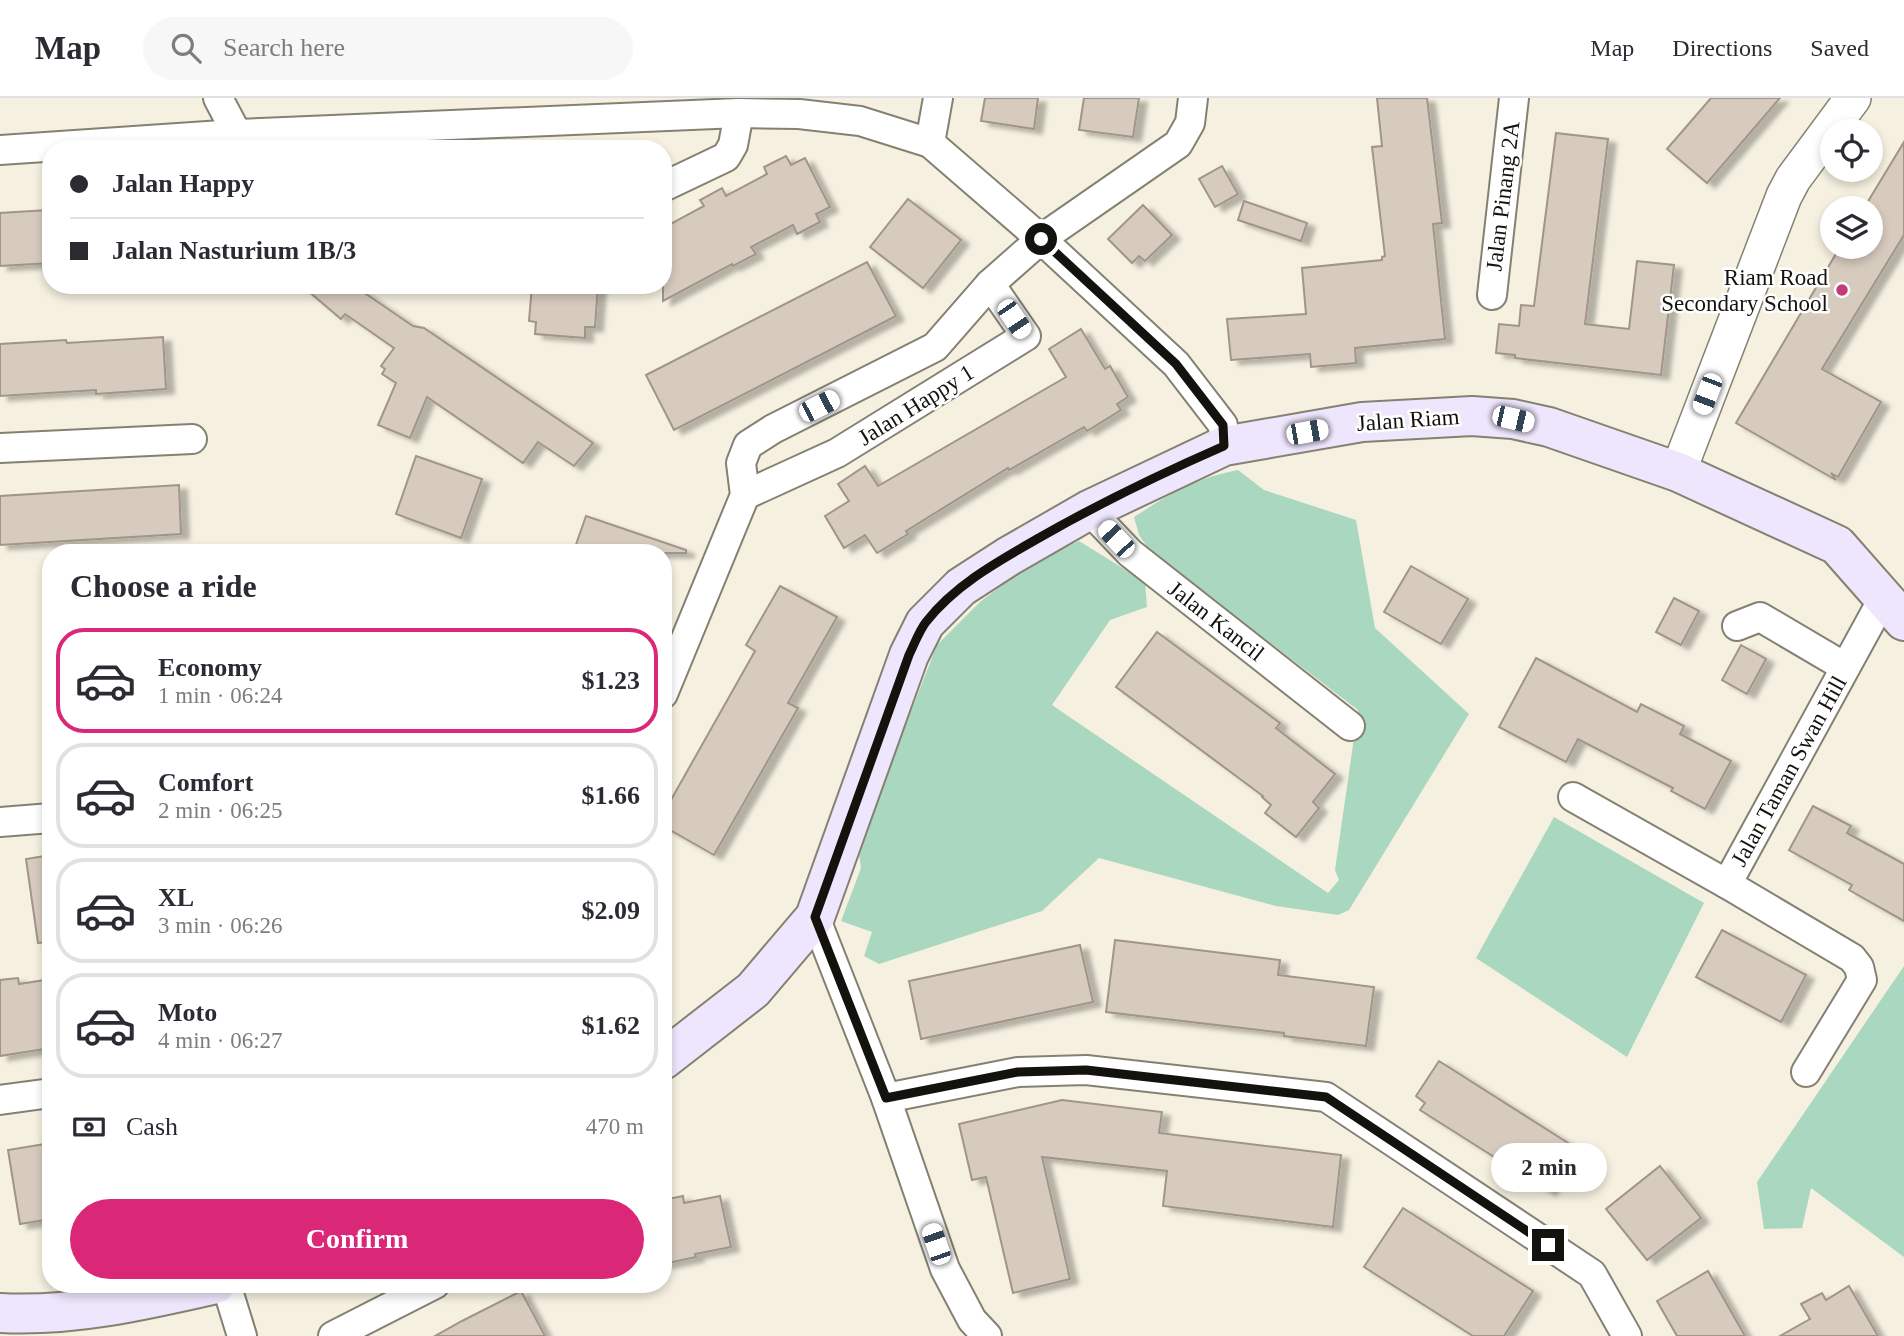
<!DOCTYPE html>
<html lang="en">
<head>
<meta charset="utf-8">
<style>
  :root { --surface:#fff; --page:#f7f7f7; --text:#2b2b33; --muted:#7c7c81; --line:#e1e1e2; --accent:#db2777 }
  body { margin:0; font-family:Georgia,serif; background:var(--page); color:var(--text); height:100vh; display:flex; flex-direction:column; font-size:26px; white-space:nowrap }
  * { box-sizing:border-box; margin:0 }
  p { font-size:23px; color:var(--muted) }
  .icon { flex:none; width:38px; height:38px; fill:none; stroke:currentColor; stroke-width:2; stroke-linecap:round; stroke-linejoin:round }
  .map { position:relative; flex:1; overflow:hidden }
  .drawer { position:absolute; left:42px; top:446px; width:630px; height:749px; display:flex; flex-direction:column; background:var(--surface); border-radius:28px; box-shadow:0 4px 10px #0003 }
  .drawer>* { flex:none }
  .banner { position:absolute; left:42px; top:42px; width:630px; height:154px; border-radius:28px; box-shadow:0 4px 10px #0003; display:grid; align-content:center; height:154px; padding:0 28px; background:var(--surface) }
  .buttons { position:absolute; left:1820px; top:21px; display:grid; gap:14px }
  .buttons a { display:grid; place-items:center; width:63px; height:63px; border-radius:50%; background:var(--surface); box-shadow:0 4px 10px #0003; font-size:35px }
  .end { position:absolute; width:32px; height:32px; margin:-16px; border:9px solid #14120d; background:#fff; box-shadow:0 0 0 4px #fff }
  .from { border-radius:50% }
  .bubble { position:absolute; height:49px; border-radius:24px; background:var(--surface); box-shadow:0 4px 10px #0003; font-size:23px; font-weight:700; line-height:49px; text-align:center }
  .car { position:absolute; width:21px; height:42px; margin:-21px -10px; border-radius:9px; box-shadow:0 0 5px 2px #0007; background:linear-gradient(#fff 24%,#345 0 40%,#fff 0 76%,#345 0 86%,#fff 0) }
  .banner b { display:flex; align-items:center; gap:24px; height:66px; font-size:26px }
  .banner b+b { border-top:2px solid var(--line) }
  .banner i { width:18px; height:18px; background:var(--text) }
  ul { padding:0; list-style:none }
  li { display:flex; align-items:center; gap:21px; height:105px; margin:0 14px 10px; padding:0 14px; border:4px solid var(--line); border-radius:28px }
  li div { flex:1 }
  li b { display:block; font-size:26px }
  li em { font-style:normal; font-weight:700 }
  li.selected { border-color:var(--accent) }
  li>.icon { width:63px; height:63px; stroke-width:1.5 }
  h2 { padding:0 28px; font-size:32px; line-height:84px }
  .pay { display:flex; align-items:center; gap:18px; height:77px; padding:0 28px; font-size:26px }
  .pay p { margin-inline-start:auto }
  .cta { display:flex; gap:14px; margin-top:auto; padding:14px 28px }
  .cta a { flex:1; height:80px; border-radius:42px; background:var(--accent); color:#fff; font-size:28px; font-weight:700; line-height:80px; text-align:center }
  header { display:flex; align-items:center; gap:42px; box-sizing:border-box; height:98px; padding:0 35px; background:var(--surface); border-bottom:2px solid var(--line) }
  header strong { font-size:33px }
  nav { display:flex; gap:38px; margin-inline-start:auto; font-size:24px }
  .search { width:490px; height:63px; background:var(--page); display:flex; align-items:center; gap:18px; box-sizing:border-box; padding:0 24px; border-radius:38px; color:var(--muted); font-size:26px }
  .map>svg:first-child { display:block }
</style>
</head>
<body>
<header>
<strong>Map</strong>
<div class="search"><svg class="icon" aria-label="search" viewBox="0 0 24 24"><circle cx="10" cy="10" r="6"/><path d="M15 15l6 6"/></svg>Search here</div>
<nav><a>Map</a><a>Directions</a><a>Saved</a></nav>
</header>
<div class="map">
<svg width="1904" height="1238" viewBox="0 0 1904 1238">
  <defs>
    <filter id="shadow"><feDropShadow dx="8" dy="4.5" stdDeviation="2" flood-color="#0004"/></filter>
  </defs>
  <rect width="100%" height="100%" fill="#f5f0e0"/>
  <g fill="#aad7bf">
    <path d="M 1238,372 L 1264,392 L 1356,422 L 1375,530 L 1469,616 L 1349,812 L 1338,817 L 1276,808 L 1099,760 L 1042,813 L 879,866 L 864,858 L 872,834 L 841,823 L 861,770 L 858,749 L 937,547 L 981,503 L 1032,465 L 1079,443 L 1145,484 L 1147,509 L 1110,522 L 1052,607 L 1328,795 L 1339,782 L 1335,772 L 1358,612 L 1150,453 L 1139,437 L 1134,419 C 1169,396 1196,380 1238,372 Z"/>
    <path d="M 1554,719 L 1704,805 L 1627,959 L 1476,860 Z"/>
    <path d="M 1904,868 L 1904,1159 L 1811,1090 L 1802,1130 L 1764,1131 L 1757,1084 Z"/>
  </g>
  <g fill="#d7cbbe" stroke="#a09588" stroke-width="2" filter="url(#shadow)">
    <path d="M 985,0 L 1038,0 L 1034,31 L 981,23 Z"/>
    <path d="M 1084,0 L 1139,0 L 1133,39 L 1079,32 Z"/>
    <path d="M 1377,0 L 1427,0 L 1442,125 L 1433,126 L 1445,241 L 1355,250 L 1356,265 L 1311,269 L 1310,256 L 1231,262 L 1227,221 L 1306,216 L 1302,170 L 1382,162 L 1382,159 L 1385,158 L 1372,49 L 1382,48 Z"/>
    <path d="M 1711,0 L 1780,0 L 1707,85 L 1667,51 Z"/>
    <path d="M 1556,35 L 1608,41 L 1585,226 L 1629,231 L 1637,163 L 1674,167 L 1661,277 L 1515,260 L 1515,257 L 1496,255 L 1499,226 L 1519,228 L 1521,207 L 1534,208 Z"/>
    <path d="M 1904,44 L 1904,137 L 1822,271 L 1881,304 L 1838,379 L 1831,375 L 1836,382 L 1736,325 L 1840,149 L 1871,149 L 1871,110 L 1864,110 Z"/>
    <path d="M 786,58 L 791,67 L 805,60 L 830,109 L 816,116 L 820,124 L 797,136 L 793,127 L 751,149 L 756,156 L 733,168 L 732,166 L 663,203 L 663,130 L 704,108 L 700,102 L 722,90 L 726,98 L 767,76 L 764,69 Z"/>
    <path d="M 1222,68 L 1238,96 L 1215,109 L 1199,81 Z"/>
    <path d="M 908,101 L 961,142 L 923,190 L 870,149 Z"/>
    <path d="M 1244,103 L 1307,125 L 1301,143 L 1238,122 Z"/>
    <path d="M 1143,107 L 1172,137 L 1145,163 L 1139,158 L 1132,165 L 1108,141 Z"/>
    <path d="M 48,112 L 51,165 L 0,168 L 0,115 Z"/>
    <path d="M 867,164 L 896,218 L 674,332 L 646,277 Z"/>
    <path d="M 301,187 L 353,187 L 413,228 L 424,230 L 593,345 L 574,368 L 538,344 L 523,365 L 427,299 L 410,340 L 378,327 L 396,285 L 382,276 L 385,271 L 381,268 L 394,250 L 345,216 L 341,221 Z"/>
    <path d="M 532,187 L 598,187 L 595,229 L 585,229 L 585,240 L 535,236 L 536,224 L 529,223 Z"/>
    <path d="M 1081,231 L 1105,271 L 1110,268 L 1128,299 L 1117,306 L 1121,312 L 1087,333 L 1084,329 L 1009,372 L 1008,370 L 906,433 L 908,436 L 877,455 L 865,437 L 844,450 L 825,418 L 849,403 L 838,386 L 865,368 L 878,388 L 1066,279 L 1049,251 Z"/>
    <path d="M 163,239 L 166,291 L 96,296 L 96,292 L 0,298 L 0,246 L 66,242 L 67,245 Z"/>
    <path d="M 416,358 L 482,381 L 461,440 L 396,416 Z"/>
    <path d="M 179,387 L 181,436 L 0,447 L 0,398 Z"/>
    <path d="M 586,418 L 686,452 L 686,455 L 573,455 Z"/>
    <path d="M 1411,468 L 1468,501 L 1441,546 L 1384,514 Z"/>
    <path d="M 780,488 L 837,519 L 788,605 L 798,610 L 714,757 L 663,728 L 663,716 L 755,553 L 746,547 Z"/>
    <path d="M 1674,500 L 1699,513 L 1681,547 L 1656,534 Z"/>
    <path d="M 1157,534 L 1280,625 L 1276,630 L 1335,676 L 1313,704 L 1319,710 L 1296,739 L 1265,715 L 1271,707 L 1262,699 L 1263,698 L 1116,589 Z"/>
    <path d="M 1741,547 L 1766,561 L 1747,596 L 1722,582 Z"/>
    <path d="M 1536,560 L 1637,614 L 1641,606 L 1684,628 L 1680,636 L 1731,663 L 1705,711 L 1671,693 L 1673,690 L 1578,641 L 1566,664 L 1499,629 Z"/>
    <path d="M 1813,708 L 1851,728 L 1847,735 L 1904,766 L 1904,823 L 1849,792 L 1852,787 L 1789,752 Z"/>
    <path d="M 51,757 L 51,844 L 38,845 L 26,761 Z"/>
    <path d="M 1722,832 L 1806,877 L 1781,924 L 1696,879 Z"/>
    <path d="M 1115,842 L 1280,862 L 1278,877 L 1374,889 L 1366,948 L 1284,938 L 1284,935 L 1106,914 Z"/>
    <path d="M 1080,847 L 1093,904 L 921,941 L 909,883 Z"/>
    <path d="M 18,880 L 19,886 L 51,881 L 51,950 L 0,958 L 0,882 Z"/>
    <path d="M 1439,963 L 1576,1050 L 1548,1093 L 1420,1012 L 1425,1005 L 1416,998 Z"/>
    <path d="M 1062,1002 L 1162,1014 L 1159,1035 L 1341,1057 L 1333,1129 L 1163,1108 L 1167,1073 L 1042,1059 L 1070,1181 L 1013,1195 L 986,1079 L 972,1082 L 959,1026 Z"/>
    <path d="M 51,1045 L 51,1121 L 20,1126 L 8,1052 Z"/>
    <path d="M 1660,1068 L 1701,1120 L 1647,1162 L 1606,1111 Z"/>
    <path d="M 683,1098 L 684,1105 L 720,1098 L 731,1149 L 695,1156 L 696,1159 L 663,1166 L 663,1102 Z"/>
    <path d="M 1403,1110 L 1533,1193 L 1504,1238 L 1473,1238 L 1364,1169 Z"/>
    <path d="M 1708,1173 L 1745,1238 L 1677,1238 L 1657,1203 Z"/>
    <path d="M 1849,1188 L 1878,1238 L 1780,1238 L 1810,1221 L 1801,1206 L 1822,1195 L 1826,1202 Z"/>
    <path d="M 521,1193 L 545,1238 L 435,1238 L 462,1223 Z"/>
  </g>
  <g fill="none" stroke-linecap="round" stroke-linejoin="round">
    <g stroke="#858172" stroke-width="32">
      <g id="minor">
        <path d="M 218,0 L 237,36"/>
        <path d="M 938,0 L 930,45 L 1041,141 L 1176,266 L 1223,327 L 1224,348"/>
        <path d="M 0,52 L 237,36 L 739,15 L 799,16 L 860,23 L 930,45"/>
        <path d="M 663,89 L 726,59 L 733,47 L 739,15"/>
        <path d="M 1492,197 L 1514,0"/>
        <path d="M 0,350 L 192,341"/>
        <path d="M 745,397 L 837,355 L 1026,238 L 990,186"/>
        <path d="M 1089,412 L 1130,455 L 1350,628"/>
        <path d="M 1737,528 L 1760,519 L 1845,569"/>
        <path d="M 663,596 L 745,397 L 741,365 L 748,347 L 773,331 L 935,249 L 990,186 L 1041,141 L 1178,46 L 1190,25 L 1193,0"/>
        <path d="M 1573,699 L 1727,786"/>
        <path d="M 0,724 L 51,720"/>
        <path d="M 815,819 L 886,1000 L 945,1171 L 972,1222 L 987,1238"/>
        <path d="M 1806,974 L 1862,882 L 1859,869 L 1852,860 L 1727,786 L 1884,499"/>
        <path d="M 886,1000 L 1018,974 L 1086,972 L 1326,999 L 1592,1176 L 1627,1238"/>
        <path d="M 0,1002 L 51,995"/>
        <path d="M 226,1186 L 242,1238"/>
        <path d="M 333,1238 L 435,1186"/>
      </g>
    </g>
    <g stroke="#858172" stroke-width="38">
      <path id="tertiary" d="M 1678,374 L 1784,98 L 1793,81 L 1853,0"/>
    </g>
    <g stroke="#858172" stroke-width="42">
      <g id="secondary">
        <path d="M 663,962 L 753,892 L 815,819 L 909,557 L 925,525 L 961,489 L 1009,458 L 1089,412 L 1224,348 L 1362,324 L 1472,318 L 1513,321 L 1549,329 L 1678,374 L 1837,447 L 1904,523"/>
        <path d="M 0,1215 C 73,1219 146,1202 216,1186"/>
      </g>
    </g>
    <use href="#minor" stroke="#fff" stroke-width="28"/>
    <use href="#tertiary" stroke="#fff" stroke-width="35"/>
    <use href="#secondary" stroke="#eee6fc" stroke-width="38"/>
  </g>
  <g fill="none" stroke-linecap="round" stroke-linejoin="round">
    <path stroke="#14120d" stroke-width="9" d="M 1041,141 L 1176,266 L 1223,327 L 1224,348 C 1160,376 1098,406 1037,441 C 997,464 955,487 926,524 C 919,533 914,547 909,557 L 815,819 L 886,1000 L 1018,974 L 1086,972 L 1326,999 L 1548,1147"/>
  </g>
  <circle fill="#c33b79" stroke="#fff" stroke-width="2.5" cx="1842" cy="192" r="7"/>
  <g text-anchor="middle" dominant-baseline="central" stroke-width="5" stroke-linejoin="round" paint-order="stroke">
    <g font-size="23" fill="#14120d" stroke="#fff">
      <text transform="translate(1503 98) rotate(-83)">Jalan Pinang 2A</text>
      <text transform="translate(916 307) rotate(-32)">Jalan Happy 1</text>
      <text transform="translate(1408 322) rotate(-4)">Jalan Riam</text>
      <text transform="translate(1216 523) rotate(38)">Jalan Kancil</text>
      <text transform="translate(1789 673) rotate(-61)">Jalan Taman Swan Hill</text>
    </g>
    <g font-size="23" fill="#14120d" stroke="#fff" text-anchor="end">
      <text x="1828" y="179">Riam Road<tspan x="1828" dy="26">Secondary School</tspan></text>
    </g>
  </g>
</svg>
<div class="buttons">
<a><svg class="icon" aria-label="locate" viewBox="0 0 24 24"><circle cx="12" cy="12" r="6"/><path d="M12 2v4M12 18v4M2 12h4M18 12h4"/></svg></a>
<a><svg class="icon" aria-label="layers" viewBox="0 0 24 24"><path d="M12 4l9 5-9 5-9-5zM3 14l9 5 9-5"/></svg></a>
</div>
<i class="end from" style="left:1041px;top:141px"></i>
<i class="end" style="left:1548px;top:1147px"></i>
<div class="bubble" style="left:1491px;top:1045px;width:116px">2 min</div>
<i class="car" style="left:1014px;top:221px;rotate:146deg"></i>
<i class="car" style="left:1707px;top:296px;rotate:201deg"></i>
<i class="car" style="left:819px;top:308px;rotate:63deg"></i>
<i class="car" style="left:1513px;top:321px;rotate:103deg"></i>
<i class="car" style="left:1307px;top:334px;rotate:80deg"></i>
<i class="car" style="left:1116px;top:441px;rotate:317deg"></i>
<i class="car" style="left:936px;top:1146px;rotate:341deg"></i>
<div class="banner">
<b><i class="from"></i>Jalan Happy</b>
<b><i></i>Jalan Nasturium 1B/3</b>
</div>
<section class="drawer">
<h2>Choose a ride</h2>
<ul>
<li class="selected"><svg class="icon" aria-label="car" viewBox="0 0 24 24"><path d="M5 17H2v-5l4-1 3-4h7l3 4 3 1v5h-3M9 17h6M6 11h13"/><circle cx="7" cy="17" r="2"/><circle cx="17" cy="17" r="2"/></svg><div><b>Economy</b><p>1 min · 06:24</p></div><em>$1.23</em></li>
<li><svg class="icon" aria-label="car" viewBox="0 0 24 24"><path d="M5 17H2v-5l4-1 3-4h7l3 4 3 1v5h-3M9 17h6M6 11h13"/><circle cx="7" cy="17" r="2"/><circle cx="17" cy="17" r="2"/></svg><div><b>Comfort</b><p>2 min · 06:25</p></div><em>$1.66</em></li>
<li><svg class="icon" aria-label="car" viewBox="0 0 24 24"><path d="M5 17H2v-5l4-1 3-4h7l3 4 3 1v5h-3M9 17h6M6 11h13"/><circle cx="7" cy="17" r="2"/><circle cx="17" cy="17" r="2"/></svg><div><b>XL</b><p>3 min · 06:26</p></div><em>$2.09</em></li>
<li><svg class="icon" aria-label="car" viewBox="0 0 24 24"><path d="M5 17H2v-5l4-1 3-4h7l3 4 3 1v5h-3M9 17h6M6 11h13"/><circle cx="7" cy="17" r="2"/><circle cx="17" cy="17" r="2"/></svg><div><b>Moto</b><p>4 min · 06:27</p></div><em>$1.62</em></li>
</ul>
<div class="pay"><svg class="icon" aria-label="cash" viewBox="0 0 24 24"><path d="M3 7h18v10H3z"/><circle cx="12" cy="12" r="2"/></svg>Cash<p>470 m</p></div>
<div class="cta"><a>Confirm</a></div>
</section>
</div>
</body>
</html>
